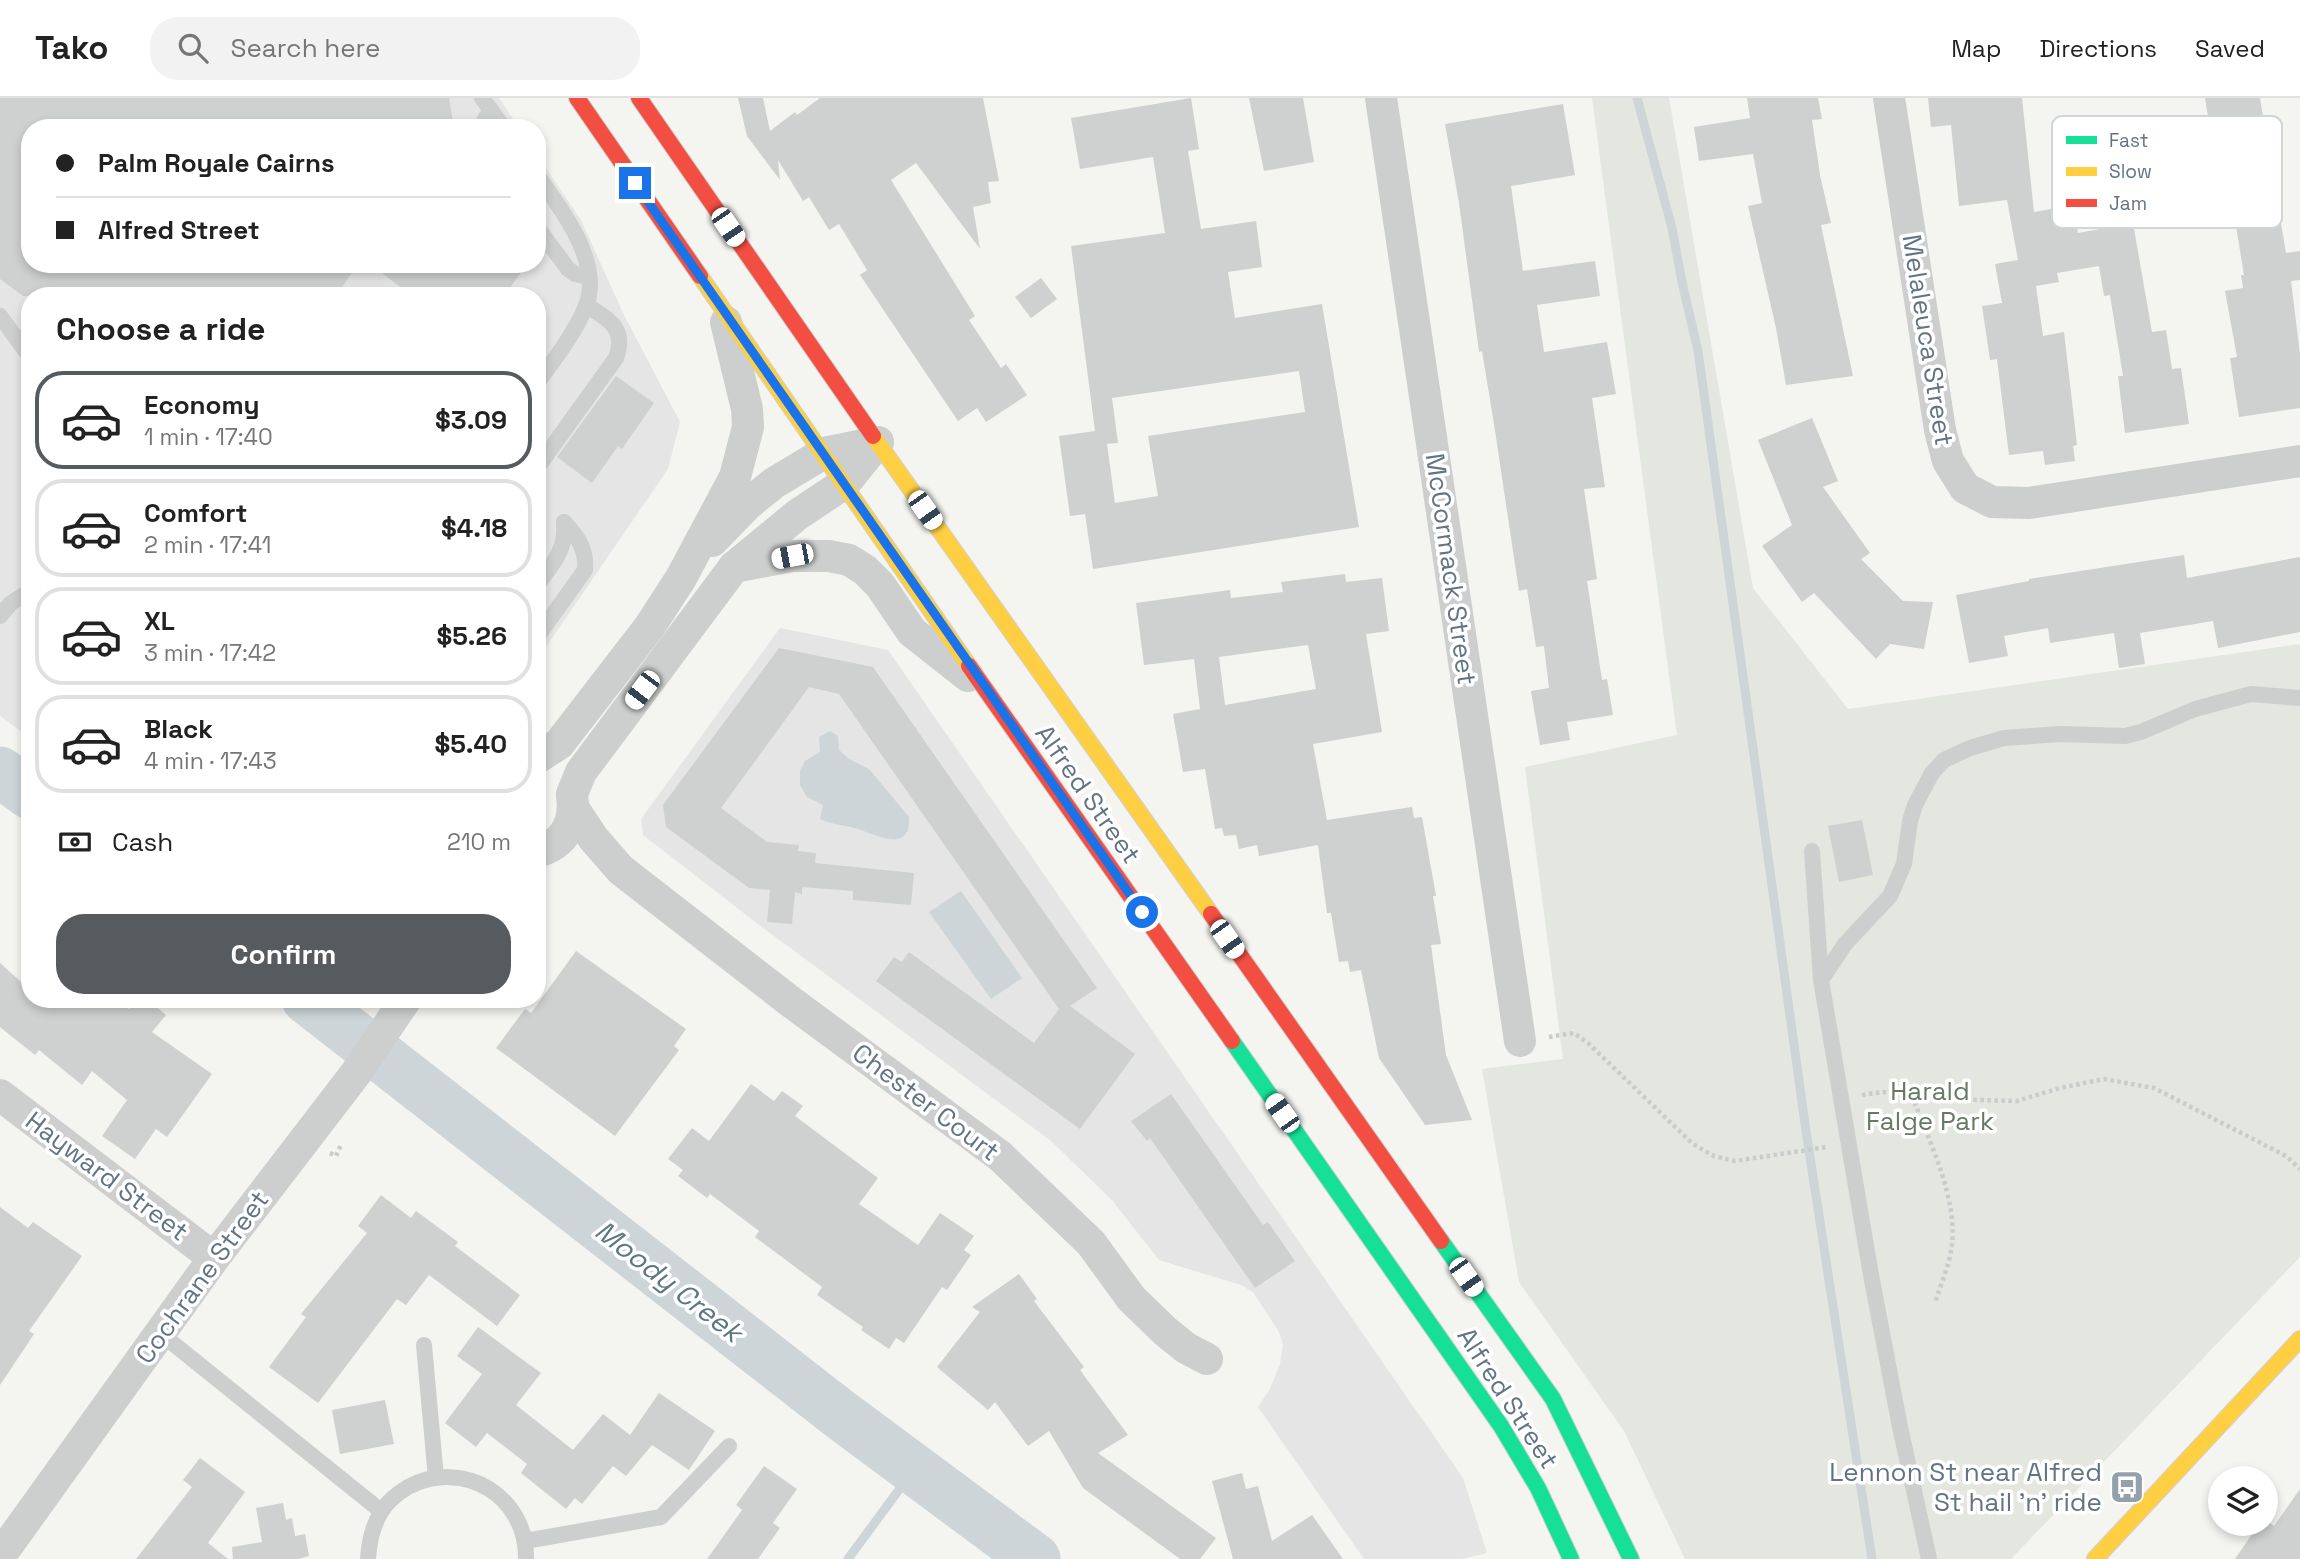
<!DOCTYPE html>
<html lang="en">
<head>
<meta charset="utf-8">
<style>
  :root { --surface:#fff; --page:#f2f2f2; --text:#222; --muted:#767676; --line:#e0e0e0; --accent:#565b5f }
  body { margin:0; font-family:"Space Grotesk",sans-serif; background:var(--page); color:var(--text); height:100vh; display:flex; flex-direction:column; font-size:26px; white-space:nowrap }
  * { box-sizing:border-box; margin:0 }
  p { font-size:23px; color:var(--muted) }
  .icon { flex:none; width:38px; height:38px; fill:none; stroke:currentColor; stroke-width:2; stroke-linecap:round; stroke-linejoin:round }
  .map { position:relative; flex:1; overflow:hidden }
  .sheet { position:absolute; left:21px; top:189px; width:525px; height:721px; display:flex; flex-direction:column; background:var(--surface); border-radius:28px; box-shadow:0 4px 10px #0003 }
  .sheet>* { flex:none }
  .guide { position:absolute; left:21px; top:21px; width:525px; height:154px; border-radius:28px; box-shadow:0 4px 10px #0003; display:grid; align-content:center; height:154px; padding:0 35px; background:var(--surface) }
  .fabs { position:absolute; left:2208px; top:1368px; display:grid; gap:14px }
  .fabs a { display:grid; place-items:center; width:70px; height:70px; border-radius:50%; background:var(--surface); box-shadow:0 4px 10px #0003; font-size:35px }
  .end { position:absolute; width:32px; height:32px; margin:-16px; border:9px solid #1a73e8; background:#fff; box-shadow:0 0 0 4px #fff }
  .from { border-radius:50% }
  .car { position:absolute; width:21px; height:42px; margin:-21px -10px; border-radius:9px; box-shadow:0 0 5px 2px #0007; background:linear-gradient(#fff 24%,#345 0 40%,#fff 0 76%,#345 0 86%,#fff 0) }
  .guide b { display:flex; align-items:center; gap:24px; height:66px; font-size:26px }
  .guide b+b { border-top:2px solid var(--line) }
  .guide i { width:18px; height:18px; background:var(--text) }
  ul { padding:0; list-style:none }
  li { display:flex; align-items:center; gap:21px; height:98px; margin:0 14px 10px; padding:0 21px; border:4px solid var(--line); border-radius:28px }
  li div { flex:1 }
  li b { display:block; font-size:26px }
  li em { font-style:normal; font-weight:800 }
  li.current { border-color:var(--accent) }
  li>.icon { width:63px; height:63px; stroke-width:1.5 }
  h2 { padding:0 35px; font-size:32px; line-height:84px }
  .pay { display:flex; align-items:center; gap:18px; height:77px; padding:0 35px; font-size:26px }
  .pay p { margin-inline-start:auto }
  .button { display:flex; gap:14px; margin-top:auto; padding:14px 35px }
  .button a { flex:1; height:80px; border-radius:28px; background:var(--accent); color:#fff; font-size:28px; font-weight:800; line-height:80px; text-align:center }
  header { display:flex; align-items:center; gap:42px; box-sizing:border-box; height:98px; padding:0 35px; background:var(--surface); border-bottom:2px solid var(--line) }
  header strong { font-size:33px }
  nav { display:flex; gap:38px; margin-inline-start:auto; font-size:24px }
  .search { width:490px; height:63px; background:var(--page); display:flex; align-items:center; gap:18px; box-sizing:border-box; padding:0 24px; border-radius:28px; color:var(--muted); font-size:26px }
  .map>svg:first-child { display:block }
</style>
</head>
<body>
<header>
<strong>Tako</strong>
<div class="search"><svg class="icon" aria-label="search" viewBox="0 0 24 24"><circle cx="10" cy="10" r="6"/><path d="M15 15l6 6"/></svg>Search here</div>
<nav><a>Map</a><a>Directions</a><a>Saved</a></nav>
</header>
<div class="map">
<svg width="2300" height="1461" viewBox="0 0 2300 1461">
  <rect width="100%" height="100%" fill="#f4f4f1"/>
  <g fill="#e4e5e4">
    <path d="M 0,0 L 499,0 L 519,30 L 30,30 L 30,166 L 537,166 L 537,57 L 581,122 L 623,215 L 680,324 L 668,371 L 537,562 L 537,198 L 30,198 L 30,640 L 0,618 Z"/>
    <path d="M 780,530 L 888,552 L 1463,1380 L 1487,1455 L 1462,1461 L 1364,1461 L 1258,1309 L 1270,1291 L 1280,1266 L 1283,1247 L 1279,1234 L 1253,1194 L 1241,1187 L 1159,1162 L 1112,1102 L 1051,1043 L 758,826 L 643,737 L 641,721 Z"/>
  </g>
  <path fill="#e3e7df" d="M 1592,0 L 1669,0 L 1753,490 L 1848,611 L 2300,546 L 2300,1159 L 2011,1461 L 1685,1461 L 1624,1333 L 1519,1184 L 1482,971 L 1563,961 L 1525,669 L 1677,637 Z"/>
  <g fill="#cdd5d8">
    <path d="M 830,633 L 838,638 L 839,652 L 849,661 L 869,671 L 909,719 C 911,756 876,737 858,731 C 845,727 833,727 820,721 L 823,707 L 807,699 L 800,687 L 800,673 L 805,663 L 820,654 L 819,639 Z"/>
    <path d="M 961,793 L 1022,880 L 991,901 L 929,814 Z"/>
  </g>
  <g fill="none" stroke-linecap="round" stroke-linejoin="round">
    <g stroke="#cdd5d8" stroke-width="9">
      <path d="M 1637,0 L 1672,130 L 1682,184 L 1698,253 L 1806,1033 L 1872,1461"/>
      <path d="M 848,1461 L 915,1370"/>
    </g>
    <g stroke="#cdd5d8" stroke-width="51">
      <path d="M 0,674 L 30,696"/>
      <path d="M 307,901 L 841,1317 L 1035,1461"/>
    </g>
  </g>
  <g fill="#cfd0d0" fill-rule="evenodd">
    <path d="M 0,0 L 449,0 L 454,30 L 30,30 L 30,166 L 358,166 L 336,198 L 23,198 L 0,181 Z"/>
    <path d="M 738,0 L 763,0 L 770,33 L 795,14 L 797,17 L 820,0 L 983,0 L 999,83 L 988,84 L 991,105 L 973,109 L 980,151 L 916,65 L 891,82 L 975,218 L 969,222 L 1001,270 L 1006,266 L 1027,297 L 986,324 L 977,310 L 958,323 L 860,177 L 867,172 L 839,126 L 829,132 L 809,99 L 803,103 L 778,62 L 780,82 L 747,38 Z"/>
    <path d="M 1191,0 L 1199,51 L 1188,53 L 1201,131 L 1256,123 L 1262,169 L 1228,174 L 1235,220 L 1322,206 L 1359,429 L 1093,471 L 1085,416 L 1070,418 L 1059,338 L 1095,333 L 1071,148 L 1165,135 L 1153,59 L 1080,71 L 1071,20 ZM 1299,273 L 1305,314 L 1148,338 L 1158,398 L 1115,405 L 1107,346 L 1118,345 L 1112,300 Z"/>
    <path d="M 1249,0 L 1303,0 L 1314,64 L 1264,73 Z"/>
    <path d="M 1747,0 L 1818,0 L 1822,21 L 1812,22 L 1820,77 L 1831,125 L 1821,127 L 1853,278 L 1786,287 L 1776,230 L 1748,108 L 1762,105 L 1753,56 L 1699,63 L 1694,29 L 1750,20 Z"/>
    <path d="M 1928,0 L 2022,0 L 2034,114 L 2073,107 L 2078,135 L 2133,125 L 2152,234 L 2166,232 L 2172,271 L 2181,270 L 2189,326 L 2125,335 L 2118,278 L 2123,278 L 2110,197 L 2104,198 L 2099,168 L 2057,175 L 2059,184 L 2036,188 L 2043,238 L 2064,234 L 2077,347 L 2073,348 L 2075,363 L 2045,367 L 2043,353 L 2009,357 L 1997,261 L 1990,262 L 1982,208 L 2002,205 L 1995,166 L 2018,162 L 2007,102 L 1959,108 L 1951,27 L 1931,29 Z"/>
    <path d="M 2205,0 L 2260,0 L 2286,155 L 2300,153 L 2300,182 L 2291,183 L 2300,256 L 2300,310 L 2239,319 L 2230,260 L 2237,259 L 2225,193 L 2243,190 L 2241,177 L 2244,177 L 2236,128 L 2226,129 L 2224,117 L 2208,119 L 2202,83 L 2218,81 Z"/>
    <path d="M 1563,6 L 1575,77 L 1511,88 L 1523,173 L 1595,163 L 1600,198 L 1537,207 L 1544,254 L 1607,244 L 1616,296 L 1592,300 L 1605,389 L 1584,391 L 1597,481 L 1587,483 L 1602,582 L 1607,581 L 1613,617 L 1567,624 L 1570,642 L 1540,647 L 1531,593 L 1549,590 L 1544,548 L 1536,549 L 1527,491 L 1519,493 L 1494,326 L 1482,253 L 1479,254 L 1459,105 L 1445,26 Z"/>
    <path d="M 370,166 L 527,166 L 504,198 L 412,198 Z"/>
    <path d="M 1041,180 L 1057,201 L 1031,220 L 1015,199 Z"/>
    <path d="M 616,278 L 654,305 L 622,351 L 618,348 L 592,385 L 557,359 Z"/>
    <path d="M 1812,320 L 1838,383 L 1823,389 L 1870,455 L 1861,461 L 1903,503 L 1933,504 L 1924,551 L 1890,546 L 1876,561 L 1814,495 L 1802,504 L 1762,448 L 1792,427 L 1758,342 Z"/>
    <path d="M 2184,457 L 2187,480 L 2300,459 L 2300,534 L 2218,550 L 2213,523 L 2140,535 L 2145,566 L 2119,570 L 2114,535 L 2050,545 L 2048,530 L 2004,538 L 2008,558 L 1969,565 L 1956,497 L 2029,483 L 2029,481 Z"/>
    <path d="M 1345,476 L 1346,484 L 1382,480 L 1389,533 L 1366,536 L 1382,634 L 1313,646 L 1327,722 L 1412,709 L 1414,720 L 1422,719 L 1436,798 L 1433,798 L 1441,846 L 1431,847 L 1446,957 L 1472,1022 L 1425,1027 L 1379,960 L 1361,872 L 1350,874 L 1348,863 L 1339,864 L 1331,815 L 1327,815 L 1318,747 L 1259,758 L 1257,747 L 1239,751 L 1236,737 L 1224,738 L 1222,730 L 1215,731 L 1205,671 L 1183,674 L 1173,616 L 1200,611 L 1194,561 L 1144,567 L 1136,505 L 1230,492 L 1231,500 L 1283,494 L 1281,484 ZM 1308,547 L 1316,591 L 1225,607 L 1219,559 Z"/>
    <path d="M 779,550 L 873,569 L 1097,890 L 1070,908 L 1135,956 L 1080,1031 L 876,883 L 894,859 L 902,864 L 909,854 L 1034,945 L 1059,911 L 839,596 L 809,589 L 721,710 L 767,744 L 799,747 L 798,753 L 816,755 L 815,765 L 914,775 L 911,807 L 853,802 L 853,793 L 802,789 L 802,796 L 795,794 L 792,826 L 767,824 L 770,792 L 749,790 L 666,729 L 663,707 Z"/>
    <path d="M 1862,722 L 1873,777 L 1839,784 L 1828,728 Z"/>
    <path d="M 576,853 L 686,931 L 674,948 L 679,952 L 615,1038 L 496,950 L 525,911 L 531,915 Z"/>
    <path d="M 0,865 L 30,892 L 30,901 L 116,901 L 129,911 L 138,901 L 147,901 L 166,917 L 152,934 L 212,976 L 167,1039 L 156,1031 L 135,1061 L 102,1038 L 127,1002 L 92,973 L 82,987 L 39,952 L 35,957 L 0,929 Z"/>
    <path d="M 751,986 L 774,1003 L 782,993 L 803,1008 L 795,1018 L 878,1080 L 859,1106 L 918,1147 L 940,1115 L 974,1138 L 964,1152 L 971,1157 L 947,1192 L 942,1189 L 904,1245 L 896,1240 L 889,1251 L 861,1232 L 863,1229 L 817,1197 L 822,1189 L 755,1139 L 759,1133 L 710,1096 L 707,1100 L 678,1078 L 683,1072 L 668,1061 L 692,1030 L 709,1043 Z"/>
    <path d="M 1171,996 L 1263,1127 L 1268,1124 L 1295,1163 L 1255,1190 L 1150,1040 L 1147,1043 L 1131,1023 Z"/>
    <path d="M 381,1097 L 411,1120 L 416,1113 L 458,1144 L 455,1148 L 520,1197 L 497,1228 L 429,1177 L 406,1207 L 397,1201 L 318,1305 L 269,1269 L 306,1219 L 301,1216 L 367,1135 L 358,1128 Z"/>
    <path d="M 0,1109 L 28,1130 L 33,1124 L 82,1158 L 29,1233 L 34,1236 L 0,1287 Z"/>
    <path d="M 1019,1176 L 1037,1201 L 1034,1203 L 1084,1269 L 1080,1272 L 1128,1337 L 1098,1355 L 1216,1440 L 1200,1461 L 1180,1461 L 1083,1390 L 1049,1333 L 1028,1348 L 995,1304 L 988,1312 L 937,1269 L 980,1214 L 972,1209 Z"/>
    <path d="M 478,1229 L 541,1275 L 516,1307 L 573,1352 L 603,1316 L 630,1337 L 659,1295 L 715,1333 L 689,1372 L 652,1347 L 626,1378 L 613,1368 L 582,1406 L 575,1400 L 566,1411 L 521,1375 L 527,1366 L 487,1335 L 476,1349 L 445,1325 L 482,1276 L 457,1258 Z"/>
    <path d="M 385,1302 L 394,1346 L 340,1356 L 332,1312 Z"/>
    <path d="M 200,1360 L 245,1394 L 208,1445 L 228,1461 L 136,1461 L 192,1389 L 183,1382 Z"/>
    <path d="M 764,1368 L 797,1391 L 773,1425 L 780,1430 L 758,1461 L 707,1461 L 742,1412 L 736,1407 Z"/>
    <path d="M 1242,1375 L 1246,1391 L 1258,1388 L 1272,1443 L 1312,1417 L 1343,1461 L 1233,1461 L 1212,1383 Z"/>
    <path d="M 2300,1391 L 2300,1461 L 2235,1461 L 2259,1426 L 2266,1426 L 2266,1422 L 2274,1428 Z"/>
    <path d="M 283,1405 L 286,1422 L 292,1420 L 295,1438 L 305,1436 L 309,1458 L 298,1461 L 233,1461 L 232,1449 L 262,1444 L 256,1410 Z"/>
  </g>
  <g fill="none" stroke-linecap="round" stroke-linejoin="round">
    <g stroke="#d0d1d1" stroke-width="18">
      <g id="fast">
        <path d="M 1232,943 L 1501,1328 L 1538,1390 L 1571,1461"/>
        <path d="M 1441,1143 L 1553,1301 L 1631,1461"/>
      </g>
    </g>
    <g stroke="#d0d1d1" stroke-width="18">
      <g id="slow">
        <path d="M 700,178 L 969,568"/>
        <path d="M 873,338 L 1211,816"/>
        <path d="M 2095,1461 L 2300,1241"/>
      </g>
    </g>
    <g stroke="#d0d1d1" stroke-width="18">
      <g id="jam">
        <path d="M 577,0 L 700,178"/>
        <path d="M 639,0 L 873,338"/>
        <path d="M 969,568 L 1232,943"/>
        <path d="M 1211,816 L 1441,1143"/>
      </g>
    </g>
    <g stroke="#cacbcb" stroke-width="4.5" stroke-dasharray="3.5 3.5" stroke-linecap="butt">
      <path d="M 1549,939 L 1574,935 L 1588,945 L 1693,1046 L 1714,1058 L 1735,1063 L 1827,1049"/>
      <path d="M 1862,997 L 1883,994 L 1944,1001 L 2017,1003 L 2060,990 L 2104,981 L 2154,990 L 2286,1058 L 2300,1071"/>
      <path d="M 1912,998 C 1929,1043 1960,1104 1951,1153 C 1948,1171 1940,1188 1935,1205"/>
      <path d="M 330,1055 L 336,1058 L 341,1047"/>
    </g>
    <g stroke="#cdcece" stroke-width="16">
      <path d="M 482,0 L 504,30"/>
      <path d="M 482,30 L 485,21 L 491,12"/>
      <path d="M 537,77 C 561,111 603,164 586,208 C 575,235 554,262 537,285"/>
      <path d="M 537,129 L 568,171 L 575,176 L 589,179"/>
      <path d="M 0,218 L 30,259"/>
      <path d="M 537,370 L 616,260 C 627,231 609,221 586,207"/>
      <path d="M 537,487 C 554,464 566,453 564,424"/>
      <path d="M 0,518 L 11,505 L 30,493"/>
      <path d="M 537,539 L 585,472 C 587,452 578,439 564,424"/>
      <path d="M 1812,753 L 1821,882"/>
      <path d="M 160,1235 L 381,1413"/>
      <path d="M 424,1247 L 436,1380"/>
      <path d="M 525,1443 L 661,1419 L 729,1348"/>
      <path d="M 368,1461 C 369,1444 372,1429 381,1414 C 387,1404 398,1395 408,1389 C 464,1360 527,1398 526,1461"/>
      <path d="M 1929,1461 L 1900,1329 L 1871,1177 L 1821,882 L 1845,846 L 1890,798 L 1904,766 L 1910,723 L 1915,707 L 1932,675 L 1944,662 L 1970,650 L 2004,640 L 2060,636 L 2125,638 L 2141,634 L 2195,611 L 2251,596 L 2300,600"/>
    </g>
    <g stroke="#cdcece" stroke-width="32">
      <path d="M 1381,0 L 1520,943"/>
      <path d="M 1889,0 L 1940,332 L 1948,363 L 1965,390 L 1992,404 L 2029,405 L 2300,363"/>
      <path d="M 712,443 L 748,406 L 774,385 L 824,355 L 878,344"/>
      <path d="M 734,469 L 792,458 L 829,458 L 849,462 L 865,472 L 880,487 L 912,534 L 968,578"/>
      <path d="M 537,660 L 559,646 L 650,528 L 681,480 L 735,379 L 748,329 L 747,311 L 726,224"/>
      <path d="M 572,696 L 581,674 L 734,469 L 797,417 L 845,385 L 878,344"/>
      <path d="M 574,711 L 593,740 L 621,772 L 791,904 L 1000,1058 L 1091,1145 L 1131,1200 L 1165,1233 L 1186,1250 L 1207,1261"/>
      <path d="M 537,754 C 565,746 576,725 572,697"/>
      <path d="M 0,997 L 214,1160"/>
      <path d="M 0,1458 L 214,1160 L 356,975 L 406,901"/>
    </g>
    <use href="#fast" stroke="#16e098" stroke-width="16"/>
    <use href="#slow" stroke="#ffcf43" stroke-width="16"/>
    <use href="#jam" stroke="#f24e42" stroke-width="16"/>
  </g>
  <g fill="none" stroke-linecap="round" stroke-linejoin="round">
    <path stroke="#1a73e8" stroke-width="9" d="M 635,85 L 1142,814"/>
  </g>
  <defs>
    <g id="bus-square" transform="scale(1.75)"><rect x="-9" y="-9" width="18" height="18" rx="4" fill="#95a1aa" stroke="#fff"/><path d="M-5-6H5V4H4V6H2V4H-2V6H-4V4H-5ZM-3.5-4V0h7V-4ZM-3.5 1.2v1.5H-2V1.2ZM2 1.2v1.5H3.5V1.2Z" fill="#fff"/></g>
  </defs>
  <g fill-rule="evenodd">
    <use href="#bus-square" x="2127" y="1389"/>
  </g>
  <g text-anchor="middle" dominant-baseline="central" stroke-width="7" stroke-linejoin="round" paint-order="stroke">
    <g font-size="26" fill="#627483" stroke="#fff">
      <text transform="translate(1928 242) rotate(81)">Melaleuca Street</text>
      <text transform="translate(1451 471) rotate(82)">McCormack Street</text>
      <text transform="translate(1088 696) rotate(55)">Alfred Street</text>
      <text transform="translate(926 1004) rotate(37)">Chester Court</text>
      <text transform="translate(107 1078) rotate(37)">Hayward Street</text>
      <text transform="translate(202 1179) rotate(-54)">Cochrane Street</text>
      <text transform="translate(1508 1300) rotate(57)">Alfred Street</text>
    </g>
    <g font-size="26" fill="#667a61" stroke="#fff">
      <text x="1930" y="993">Harald<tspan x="1930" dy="30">Falge Park</tspan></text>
    </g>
    <g font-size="26" fill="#627483" stroke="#fff" text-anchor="end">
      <text x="2102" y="1374">Lennon St near Alfred<tspan x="2102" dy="30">St hail 'n' ride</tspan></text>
    </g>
    <g font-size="28" font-style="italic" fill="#5d7780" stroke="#fff">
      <text transform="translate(669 1183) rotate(38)">Moody Creek</text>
    </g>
  </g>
  <rect x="2052" y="18" width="230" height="112" rx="10" fill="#fff" stroke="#d0d5da" stroke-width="2"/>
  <rect x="2066" y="38" width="31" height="8" fill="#16e098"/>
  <rect x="2066" y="69" width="31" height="9" fill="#ffcf43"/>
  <rect x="2066" y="101" width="31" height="8" fill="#f24e42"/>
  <g font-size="19" fill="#627483">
    <text x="2109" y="49">Fast</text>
    <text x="2109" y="80">Slow</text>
    <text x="2109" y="112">Jam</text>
  </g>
</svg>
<div class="fabs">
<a><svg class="icon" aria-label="layers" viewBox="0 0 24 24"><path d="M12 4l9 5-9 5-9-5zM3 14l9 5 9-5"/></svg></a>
</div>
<i class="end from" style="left:1142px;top:814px"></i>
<i class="end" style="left:635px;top:85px"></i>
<i class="car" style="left:728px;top:129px;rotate:146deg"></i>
<i class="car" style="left:925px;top:412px;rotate:145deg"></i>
<i class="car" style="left:792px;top:458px;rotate:259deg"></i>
<i class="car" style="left:642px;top:592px;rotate:217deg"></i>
<i class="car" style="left:1227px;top:841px;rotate:145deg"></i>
<i class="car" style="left:1282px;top:1015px;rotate:325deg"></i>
<i class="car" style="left:1466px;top:1179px;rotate:145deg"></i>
<div class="guide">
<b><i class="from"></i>Palm Royale Cairns</b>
<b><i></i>Alfred Street</b>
</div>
<section class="sheet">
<h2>Choose a ride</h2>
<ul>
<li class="current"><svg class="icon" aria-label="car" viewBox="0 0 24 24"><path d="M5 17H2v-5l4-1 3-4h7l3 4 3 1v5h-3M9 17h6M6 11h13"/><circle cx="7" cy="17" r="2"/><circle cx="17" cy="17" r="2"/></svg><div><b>Economy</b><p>1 min · 17:40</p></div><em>$3.09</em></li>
<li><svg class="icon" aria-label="car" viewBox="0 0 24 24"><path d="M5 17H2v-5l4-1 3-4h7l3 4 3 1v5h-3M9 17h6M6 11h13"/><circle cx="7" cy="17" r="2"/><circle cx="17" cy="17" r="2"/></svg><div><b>Comfort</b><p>2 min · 17:41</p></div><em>$4.18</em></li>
<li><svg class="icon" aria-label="car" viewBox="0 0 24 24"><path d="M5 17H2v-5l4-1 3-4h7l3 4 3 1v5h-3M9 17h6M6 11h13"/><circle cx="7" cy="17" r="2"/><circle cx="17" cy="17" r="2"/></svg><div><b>XL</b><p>3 min · 17:42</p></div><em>$5.26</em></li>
<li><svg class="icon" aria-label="car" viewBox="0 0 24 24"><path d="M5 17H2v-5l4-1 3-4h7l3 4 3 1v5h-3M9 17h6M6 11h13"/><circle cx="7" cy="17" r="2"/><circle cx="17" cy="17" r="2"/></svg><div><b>Black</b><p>4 min · 17:43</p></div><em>$5.40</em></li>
</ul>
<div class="pay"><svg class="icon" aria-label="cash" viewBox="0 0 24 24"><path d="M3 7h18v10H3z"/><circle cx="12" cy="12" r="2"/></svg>Cash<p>210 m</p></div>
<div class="button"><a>Confirm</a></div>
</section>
</div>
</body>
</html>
